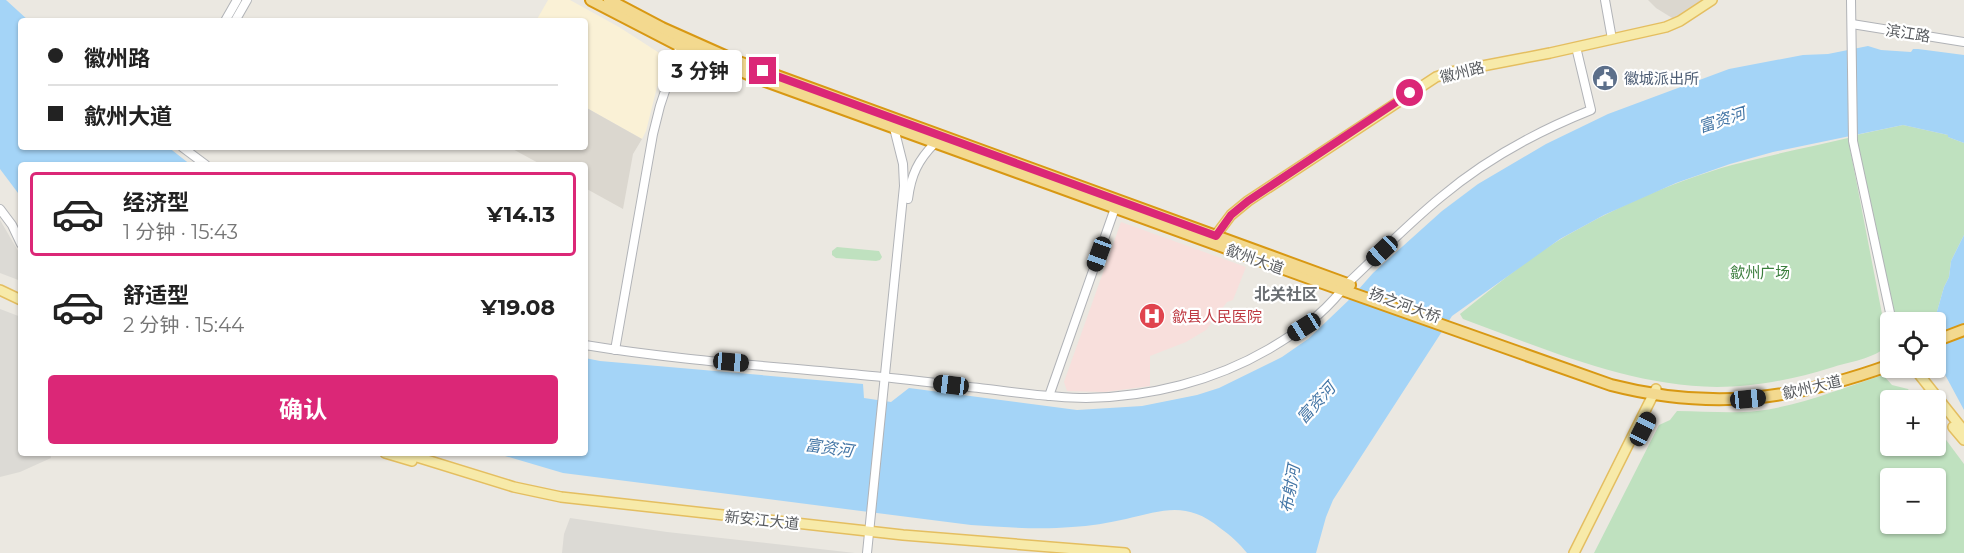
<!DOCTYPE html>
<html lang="zh">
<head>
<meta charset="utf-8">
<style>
  :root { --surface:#fff; --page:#f2f2f2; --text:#222; --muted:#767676; --line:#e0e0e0; --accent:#db2777 }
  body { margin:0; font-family:Montserrat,"Noto Sans SC",sans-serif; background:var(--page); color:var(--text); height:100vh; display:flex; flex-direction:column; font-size:22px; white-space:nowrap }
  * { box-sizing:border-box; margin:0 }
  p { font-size:20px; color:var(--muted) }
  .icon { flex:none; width:33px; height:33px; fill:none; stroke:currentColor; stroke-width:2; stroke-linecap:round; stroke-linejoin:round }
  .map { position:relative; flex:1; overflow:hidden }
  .side { position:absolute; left:18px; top:162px; width:570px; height:294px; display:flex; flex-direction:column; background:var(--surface); border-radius:6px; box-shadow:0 2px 4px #0004 }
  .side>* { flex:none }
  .banner { position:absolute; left:18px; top:18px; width:570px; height:132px; border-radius:6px; box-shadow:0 2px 4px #0004; display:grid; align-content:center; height:132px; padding:0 30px; background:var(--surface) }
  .tools { position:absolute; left:1880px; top:312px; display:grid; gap:12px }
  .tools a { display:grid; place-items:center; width:66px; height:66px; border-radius:6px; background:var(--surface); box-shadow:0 2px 4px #0004; font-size:30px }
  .end { position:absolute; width:27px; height:27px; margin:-14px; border:8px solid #db2777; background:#fff; box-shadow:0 0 0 3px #fff }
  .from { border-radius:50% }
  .bubble { position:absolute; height:42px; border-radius:6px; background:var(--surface); box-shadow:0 2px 4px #0004; font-size:20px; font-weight:700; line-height:42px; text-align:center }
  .car { position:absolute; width:18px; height:36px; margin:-18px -9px; border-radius:8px; box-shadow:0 0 4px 2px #0007; background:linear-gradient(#222 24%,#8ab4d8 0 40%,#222 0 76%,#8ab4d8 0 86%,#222 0) }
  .banner b { display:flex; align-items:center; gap:21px; height:57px; font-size:22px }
  .banner b+b { border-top:2px solid var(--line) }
  .banner i { width:15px; height:15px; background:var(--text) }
  ul { padding:10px 0 0; list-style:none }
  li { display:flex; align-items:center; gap:18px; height:84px; margin:0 12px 9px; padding:0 18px; border:3px solid transparent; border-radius:6px }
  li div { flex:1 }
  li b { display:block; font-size:22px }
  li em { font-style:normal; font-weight:700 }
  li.active { border-color:var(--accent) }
  li>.icon { width:54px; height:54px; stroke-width:1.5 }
  .button { display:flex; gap:12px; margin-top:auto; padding:12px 30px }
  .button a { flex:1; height:69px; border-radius:6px; background:var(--accent); color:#fff; font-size:24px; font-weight:700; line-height:69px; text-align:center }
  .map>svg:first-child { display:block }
</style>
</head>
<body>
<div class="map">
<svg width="1964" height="553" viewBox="0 0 1964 553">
  <rect width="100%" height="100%" fill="#ebe8e1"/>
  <path fill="#faf1d6" d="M 548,0 L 570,0 L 619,27 L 664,56 L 667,64 L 657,87 L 646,131 L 642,139 L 585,107 L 585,21 L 536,21 Z"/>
  <g fill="#dcdad5">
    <path d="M 0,220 L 21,256 L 21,281 L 0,273 Z"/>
    <path d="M 0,309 L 21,317 L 21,453 L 50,453 L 51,458 L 20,472 L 0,477 Z"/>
    <path d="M 570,518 L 667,532 L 855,553 L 562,553 L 564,534 Z"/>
  </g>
  <g fill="#dbd7cf">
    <path d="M 1648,0 L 1709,0 L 1677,21 L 1656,8 Z"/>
    <path d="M 585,107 L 642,139 L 633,154 L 623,209 L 585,188 L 585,165 L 542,165 L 509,147 L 585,147 Z"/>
  </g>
  <path fill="#f8dfdc" d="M 1121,222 L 1246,267 L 1233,300 L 1227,302 L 1206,330 L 1186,342 L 1150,356 L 1150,386 L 1105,392 L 1067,391 L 1064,382 Z"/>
  <g fill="#bfe1bf" fill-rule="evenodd">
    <path d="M 1903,125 L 1948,135 L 1948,137 L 1964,143 L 1964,235 L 1951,261 L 1949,277 L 1944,287 L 1934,322 L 1896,322 L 1885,281 L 1855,141 L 1856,135 Z"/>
    <path d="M 1848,138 L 1888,345 C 1875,359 1848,362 1830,368 C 1795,379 1754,387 1717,387 C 1628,386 1545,349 1463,319 L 1460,314 C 1491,290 1522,263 1556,242 C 1609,210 1671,182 1732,165 C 1770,155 1810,147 1848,138 Z"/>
    <path d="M 837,247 L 879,251 L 882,257 L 880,260 L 876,261 L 836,258 L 832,255 L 832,251 Z"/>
    <path d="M 1883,375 L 1892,385 L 1908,389 L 1916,400 L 1890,400 L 1890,446 L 1935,446 L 1935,425 L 1964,464 L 1964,553 L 1594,553 L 1659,425 L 1670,420 L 1677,411 C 1704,411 1730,414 1757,411 C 1800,406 1842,388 1883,375 ZM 1935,478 L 1935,524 L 1890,524 L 1890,478 Z"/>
  </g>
  <g fill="#a4d4f7">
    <path d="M 0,0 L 6,0 L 29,21 L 21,21 L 21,147 L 168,147 L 191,165 L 21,165 L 21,197 L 0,169 Z"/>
    <path d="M 1868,46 L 1881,50 L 1911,52 L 1913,49 L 1918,49 L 1964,55 L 1964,143 L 1948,137 L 1948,135 L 1903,125 L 1773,152 L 1730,164 L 1676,183 L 1604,215 L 1560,239 L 1452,316 L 1333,500 L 1326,517 L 1316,553 L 1247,553 C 1240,544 1230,535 1220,528 C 1187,501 1164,510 1126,519 C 1108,523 1090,526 1072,527 C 1038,530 1005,527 971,525 L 563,473 L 495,453 L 585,453 L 585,358 L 600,361 L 863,384 L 864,398 L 891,402 L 909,388 L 1077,410 L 1142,406 L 1197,395 L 1219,388 L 1282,357 L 1308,339 L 1351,298 L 1373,273 L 1442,211 L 1478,184 L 1546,144 L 1608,114 L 1729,69 L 1803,55 L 1828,54 Z"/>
    <path d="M 1964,235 L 1964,410 L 1935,356 L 1934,322 L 1944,287 L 1949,277 L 1951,261 Z"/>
  </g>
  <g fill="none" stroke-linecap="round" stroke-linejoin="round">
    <g stroke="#b1b3b7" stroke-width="10">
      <g id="minor">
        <path d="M 1605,0 L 1612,39"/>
        <path d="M 1851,0 L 1853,141 L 1892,322"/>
        <path d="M 225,21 L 237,0"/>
        <path d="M 235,21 L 247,0"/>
        <path d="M 1852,24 L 1964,42"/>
        <path d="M 182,147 L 206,165"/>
        <path d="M 908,199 C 911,175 918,160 935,143"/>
        <path d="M 0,209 L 12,225 L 21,244"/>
        <path d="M 1347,284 C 1378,255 1408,224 1441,197 C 1485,160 1538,131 1591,110 L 1576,47"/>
        <path d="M 585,345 C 676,360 769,366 861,375 C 906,379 951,385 996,390 C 1026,394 1056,398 1086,398 C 1150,397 1214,381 1269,349 C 1299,331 1320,317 1342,290"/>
        <path d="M 615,350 L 653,134 L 660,106 L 680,46"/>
        <path d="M 1049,396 L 1115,208"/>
        <path d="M 867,553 L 904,186 L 903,164 L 894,128"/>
      </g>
    </g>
    <g stroke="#e4be60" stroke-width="12">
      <g id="major">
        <path d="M 1216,235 L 1231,215 L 1248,201 L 1436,77 L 1451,72 L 1550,53 L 1666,27 L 1680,21 L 1712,0"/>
        <path d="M 0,290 L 21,300"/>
        <path d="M 1914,368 L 1964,431"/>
        <path d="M 1953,427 L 1964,440"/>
        <path d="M 385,453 L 412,461"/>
        <path d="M 404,453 L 514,487 L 561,497 L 903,535 L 1125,553"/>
        <path d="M 1574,553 L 1656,389"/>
      </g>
    </g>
    <g stroke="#d89813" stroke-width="14">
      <g id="highway">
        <path d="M 591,0 L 680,46 L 760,79 L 1320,282 L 1611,385 C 1712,411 1793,400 1890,365"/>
        <path d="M 609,0 L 662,28 L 736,61 L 1350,285"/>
        <path d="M 1935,341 L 1964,330"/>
      </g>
    </g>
    <use href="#minor" stroke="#fff" stroke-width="8"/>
    <use href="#major" stroke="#f7eaa9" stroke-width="9"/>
    <use href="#highway" stroke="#f3d98f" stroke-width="10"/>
  </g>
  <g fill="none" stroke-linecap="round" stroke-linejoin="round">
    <path stroke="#db2777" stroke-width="8" d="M 763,71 L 1216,236 L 1231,215 L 1248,201 L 1410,93"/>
  </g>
  <defs>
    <g id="civic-disc" transform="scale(1.35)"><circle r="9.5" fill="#5c6f8a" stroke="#fff"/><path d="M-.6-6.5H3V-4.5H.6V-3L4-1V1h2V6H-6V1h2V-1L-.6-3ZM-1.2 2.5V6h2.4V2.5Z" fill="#fff"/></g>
    <g id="hospital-disc" transform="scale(1.35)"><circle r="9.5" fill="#e0444e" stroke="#fff"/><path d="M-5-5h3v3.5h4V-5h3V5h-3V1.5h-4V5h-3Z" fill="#fff"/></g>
  </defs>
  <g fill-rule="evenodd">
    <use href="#civic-disc" x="1605" y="78"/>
    <use href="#hospital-disc" x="1152" y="316"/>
  </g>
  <g text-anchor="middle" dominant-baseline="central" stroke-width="4.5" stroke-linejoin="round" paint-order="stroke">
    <g font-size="15" fill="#595c60" stroke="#fff">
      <text transform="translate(1908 33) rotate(9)">滨江路</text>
      <text transform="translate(1462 72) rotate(-14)">徽州路</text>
      <text transform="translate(1255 259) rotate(20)">歙州大道</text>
      <text transform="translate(1405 305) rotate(20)">扬之河大桥</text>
      <text transform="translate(1812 387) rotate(-13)">歙州大道</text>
      <text transform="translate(762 520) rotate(6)">新安江大道</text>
    </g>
    <g font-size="15" fill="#4e5e75" stroke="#fff" text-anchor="start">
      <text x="1624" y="78">徽城派出所</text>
    </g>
    <g font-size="15" fill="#3b7e3d" stroke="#fff">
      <text x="1760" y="272">歙州广场</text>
    </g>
    <g font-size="15" fill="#be3a42" stroke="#fff" text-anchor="start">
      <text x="1172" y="316">歙县人民医院</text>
    </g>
    <g font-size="16" font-style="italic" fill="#4476a6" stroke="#fff">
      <text transform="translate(1722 120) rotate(-18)">富资河</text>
      <text transform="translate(1316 403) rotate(-48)">富资河</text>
      <text transform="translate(829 448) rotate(8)">富资河</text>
      <text transform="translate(1290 489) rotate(-80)">布射河</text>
    </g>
    <g font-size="16" font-weight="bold" fill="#6a6e72" stroke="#fff">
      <text x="1286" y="294">北关社区</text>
    </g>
  </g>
</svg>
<div class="tools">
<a><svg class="icon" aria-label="locate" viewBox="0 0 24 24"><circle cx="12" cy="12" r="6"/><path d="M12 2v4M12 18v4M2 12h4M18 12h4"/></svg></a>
<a>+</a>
<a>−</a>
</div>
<i class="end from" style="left:1410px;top:93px"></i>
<i class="end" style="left:763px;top:71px"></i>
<div class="bubble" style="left:658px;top:50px;width:84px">3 分钟</div>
<i class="car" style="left:1382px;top:251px;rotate:227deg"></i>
<i class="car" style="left:1099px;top:254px;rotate:200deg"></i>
<i class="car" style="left:1304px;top:327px;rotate:238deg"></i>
<i class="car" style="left:731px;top:362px;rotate:95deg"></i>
<i class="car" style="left:951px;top:385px;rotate:277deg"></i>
<i class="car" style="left:1748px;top:399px;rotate:84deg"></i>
<i class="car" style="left:1643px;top:429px;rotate:27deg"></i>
<div class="banner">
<b><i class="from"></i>徽州路</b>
<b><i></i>歙州大道</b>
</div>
<section class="side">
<ul>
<li class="active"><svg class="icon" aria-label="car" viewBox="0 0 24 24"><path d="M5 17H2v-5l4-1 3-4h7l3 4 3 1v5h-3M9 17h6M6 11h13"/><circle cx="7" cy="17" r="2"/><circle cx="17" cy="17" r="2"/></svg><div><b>经济型</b><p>1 分钟 · 15:43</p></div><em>¥14.13</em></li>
<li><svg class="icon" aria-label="car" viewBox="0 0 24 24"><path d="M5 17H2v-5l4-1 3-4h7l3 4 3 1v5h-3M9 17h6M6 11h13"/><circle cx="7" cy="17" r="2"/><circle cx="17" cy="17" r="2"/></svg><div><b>舒适型</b><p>2 分钟 · 15:44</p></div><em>¥19.08</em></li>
</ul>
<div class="button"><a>确认</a></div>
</section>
</div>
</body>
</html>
